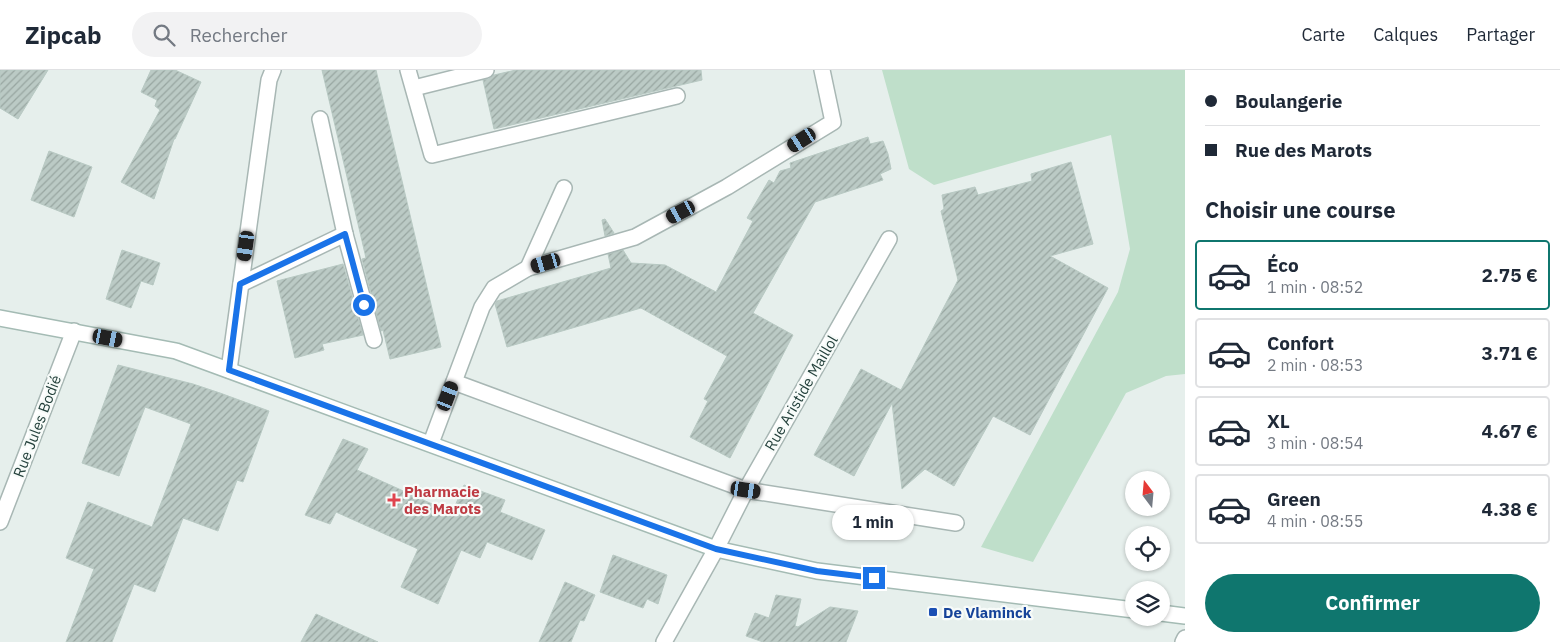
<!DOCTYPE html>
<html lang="fr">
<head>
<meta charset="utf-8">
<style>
  :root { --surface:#fff; --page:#f2f2f3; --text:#1f2937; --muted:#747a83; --line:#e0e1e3; --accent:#0f766e }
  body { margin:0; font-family:"IBM Plex Sans",sans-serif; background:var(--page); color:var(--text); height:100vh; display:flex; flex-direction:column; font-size:19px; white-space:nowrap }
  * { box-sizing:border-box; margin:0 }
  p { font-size:16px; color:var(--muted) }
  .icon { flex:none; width:28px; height:28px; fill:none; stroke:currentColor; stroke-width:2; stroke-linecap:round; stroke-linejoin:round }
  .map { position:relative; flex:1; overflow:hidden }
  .sheet { display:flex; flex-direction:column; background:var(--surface); width:375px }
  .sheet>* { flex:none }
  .guide { display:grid; align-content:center; height:110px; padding:0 20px; background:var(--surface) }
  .needle { width:32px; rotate:344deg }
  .buttons { position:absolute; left:1125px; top:401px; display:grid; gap:10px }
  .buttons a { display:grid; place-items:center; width:45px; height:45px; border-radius:50%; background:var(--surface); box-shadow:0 1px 4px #0004; font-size:25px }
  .end { position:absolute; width:22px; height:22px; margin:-11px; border:6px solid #1a73e8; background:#fff; box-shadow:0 0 0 2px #fff }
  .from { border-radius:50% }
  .bubble { position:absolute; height:35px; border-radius:18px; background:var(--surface); box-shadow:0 1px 4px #0004; font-size:16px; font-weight:700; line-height:35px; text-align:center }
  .car { position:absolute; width:15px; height:30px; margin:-15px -8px; border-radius:6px; box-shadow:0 0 4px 1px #0007; background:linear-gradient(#222 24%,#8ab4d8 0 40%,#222 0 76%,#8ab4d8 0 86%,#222 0) }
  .guide b { display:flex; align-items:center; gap:18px; height:48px; font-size:19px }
  .guide b+b { border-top:1px solid var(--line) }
  .guide i { width:12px; height:12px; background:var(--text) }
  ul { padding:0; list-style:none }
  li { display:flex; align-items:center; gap:15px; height:70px; margin:0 10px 8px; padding:0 10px; border:2px solid var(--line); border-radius:5px }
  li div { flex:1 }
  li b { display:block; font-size:19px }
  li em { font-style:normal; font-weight:700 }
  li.current { border-color:var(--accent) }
  li>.icon { width:45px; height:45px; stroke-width:1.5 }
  h2 { padding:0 20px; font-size:22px; line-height:60px }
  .primary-button { display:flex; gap:10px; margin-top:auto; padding:10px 20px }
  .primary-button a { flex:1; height:58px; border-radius:30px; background:var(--accent); color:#fff; font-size:20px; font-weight:700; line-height:58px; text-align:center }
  header { display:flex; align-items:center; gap:30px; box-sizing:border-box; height:70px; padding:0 25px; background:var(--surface); border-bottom:1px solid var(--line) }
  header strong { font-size:24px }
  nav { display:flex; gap:28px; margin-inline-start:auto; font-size:18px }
  .search { width:350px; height:45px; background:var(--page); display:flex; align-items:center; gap:12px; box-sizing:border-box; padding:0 18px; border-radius:28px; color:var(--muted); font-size:19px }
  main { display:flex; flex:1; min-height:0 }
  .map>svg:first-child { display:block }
</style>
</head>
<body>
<header>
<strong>Zipcab</strong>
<div class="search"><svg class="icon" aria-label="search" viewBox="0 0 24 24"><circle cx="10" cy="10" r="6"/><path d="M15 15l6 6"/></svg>Rechercher</div>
<nav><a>Carte</a><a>Calques</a><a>Partager</a></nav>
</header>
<main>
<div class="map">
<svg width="1185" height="572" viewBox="0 0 1185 572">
  <defs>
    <pattern id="building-hatch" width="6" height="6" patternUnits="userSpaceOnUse" patternTransform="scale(1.25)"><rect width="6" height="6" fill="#bbcac5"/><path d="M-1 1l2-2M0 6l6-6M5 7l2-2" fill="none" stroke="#98a6a1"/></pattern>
  </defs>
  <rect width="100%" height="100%" fill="#e6efec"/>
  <path fill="#bfdfca" d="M 882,0 L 1185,0 L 1185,304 L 1166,306 L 1126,323 L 1033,492 L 981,477 L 1118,222 L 1130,179 L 1111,65 L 934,115 L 909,99 Z"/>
  <g fill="url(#building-hatch)" stroke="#b8c9c3">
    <path d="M 0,0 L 48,0 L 18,49 L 0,38 Z"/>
    <path d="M 151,0 L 175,0 L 201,12 L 175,69 L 174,69 L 154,129 L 121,112 L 160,40 L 155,36 L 157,30 L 141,22 Z"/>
    <path d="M 322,0 L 376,0 L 441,277 L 390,289 L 383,260 L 381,261 L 362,189 L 366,188 Z"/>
    <path d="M 516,0 L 701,0 L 702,10 L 494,59 L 483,10 L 489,9 L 494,5 Z"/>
    <path d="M 868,67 L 870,74 L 883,71 L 888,84 L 891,99 L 880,104 L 883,110 L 815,132 L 753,243 L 793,265 L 730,388 L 690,367 L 708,331 L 704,329 L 727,286 L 641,238 L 507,277 L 495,234 L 497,231 L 611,198 L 608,184 L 623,180 L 631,193 L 665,195 L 716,222 L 753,151 L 747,148 L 769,110 L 774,113 L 780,101 L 791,98 L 790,93 Z"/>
    <path d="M 49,81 L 92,97 L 74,147 L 31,130 Z"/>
    <path d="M 1071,92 L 1093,174 L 1050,186 L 1108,218 L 1030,365 L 993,346 L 954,416 L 925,399 L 902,419 L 892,333 L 854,406 L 814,385 L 861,299 L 901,320 L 958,210 L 941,141 L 944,139 L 942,125 L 975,117 L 978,125 L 1032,111 L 1031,104 Z"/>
    <path d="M 605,149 L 614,163 L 605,166 L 602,150 Z"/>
    <path d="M 122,180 L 160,193 L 153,215 L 141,211 L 131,238 L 106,229 Z"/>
    <path d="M 343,194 L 363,265 L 322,274 L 324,280 L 295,288 L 277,211 Z"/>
    <path d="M 118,295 L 193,314 L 220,323 L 269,341 L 243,412 L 237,410 L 218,461 L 183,448 L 155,522 L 134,514 L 112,572 L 66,572 L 94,499 L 66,488 L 88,432 L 152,457 L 191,354 L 145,337 L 119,406 L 82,393 Z"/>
    <path d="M 343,369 L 368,379 L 357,400 L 452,443 L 464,415 L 505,430 L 500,442 L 545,460 L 532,490 L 487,472 L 480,488 L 461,480 L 438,534 L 401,517 L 418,479 L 336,442 L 330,454 L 305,445 Z"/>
    <path d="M 613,485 L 667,505 L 658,534 L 647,529 L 643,538 L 600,522 Z"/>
    <path d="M 565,512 L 595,525 L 584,551 L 580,550 L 571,572 L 539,572 Z"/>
    <path d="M 776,525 L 801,529 L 795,556 L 798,557 L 830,537 L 858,541 L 846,572 L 763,572 L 746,566 L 755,543 L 769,548 Z"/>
    <path d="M 316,544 L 378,572 L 301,572 Z"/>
  </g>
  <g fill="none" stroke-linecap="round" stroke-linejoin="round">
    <g stroke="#a8b7b4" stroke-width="18">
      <g id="service">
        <path d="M 408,0 L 432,85 L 677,26"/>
        <path d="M 414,18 L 486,0"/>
        <path d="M 320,49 L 345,164 L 374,270"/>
        <path d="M 528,198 L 564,118"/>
        <path d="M 241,214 L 345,164"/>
        <path d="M 1183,572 L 1185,568"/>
      </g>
    </g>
    <g stroke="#a8b7b4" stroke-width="18">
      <path id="pedestrian" d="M 746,420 L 889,169"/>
    </g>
    <g stroke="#a8b7b4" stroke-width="18">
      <g id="minor">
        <path d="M 229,300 L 269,10 L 273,0"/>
        <path d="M 454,312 L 746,420 L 956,453"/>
        <path d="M 431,373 L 482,237 L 494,218 L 528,198 L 635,167 L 727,117 L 833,52 L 822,0"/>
        <path d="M 0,452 L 74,261"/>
        <path d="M 664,572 L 716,479 L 746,420"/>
      </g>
    </g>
    <g stroke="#a4bbb4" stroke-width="18">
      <g id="secondary">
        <path d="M 0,248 L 176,281 L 716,479 L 817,501 L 1134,540"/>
        <path d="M 1161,543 L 1185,546"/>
      </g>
    </g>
    <use href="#service" stroke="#fff" stroke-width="15"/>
    <use href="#pedestrian" stroke="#fff" stroke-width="15"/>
    <use href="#minor" stroke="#fff" stroke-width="15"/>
    <use href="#secondary" stroke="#fff" stroke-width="15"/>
  </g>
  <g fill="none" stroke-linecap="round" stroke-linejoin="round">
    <path stroke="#1a73e8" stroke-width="6" d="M 364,235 L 345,164 L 240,214 L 229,300 L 716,479 L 817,501 L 874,508"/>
  </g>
  <path fill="#e0444e" stroke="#f7fbf9" stroke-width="2" d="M391.5 422.5h5v5h5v5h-5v5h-5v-5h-5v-5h5z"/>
  <rect fill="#1a4fb4" stroke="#f7fbf9" stroke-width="2" x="928" y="537" width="10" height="10" rx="2.5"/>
  <g text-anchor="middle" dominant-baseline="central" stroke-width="4.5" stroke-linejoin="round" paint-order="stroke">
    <g font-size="15" fill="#24413c" stroke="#f7fbf9">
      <text transform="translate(801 323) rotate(-60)">Rue Aristide Maillol</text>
      <text transform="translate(37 356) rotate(-69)">Rue Jules Bodié</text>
    </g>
    <g font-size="15" font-weight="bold" fill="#be3a42" stroke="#f7fbf9" text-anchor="start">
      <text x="404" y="421">Pharmacie<tspan x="404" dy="17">des Marots</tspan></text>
    </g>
    <g font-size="15" font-weight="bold" fill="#164399" stroke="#f7fbf9" text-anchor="start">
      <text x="943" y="542">De Vlaminck</text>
    </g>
  </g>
</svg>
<div class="buttons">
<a><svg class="needle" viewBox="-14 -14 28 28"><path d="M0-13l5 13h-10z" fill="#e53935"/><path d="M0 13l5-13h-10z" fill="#747a83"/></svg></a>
<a><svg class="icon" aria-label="locate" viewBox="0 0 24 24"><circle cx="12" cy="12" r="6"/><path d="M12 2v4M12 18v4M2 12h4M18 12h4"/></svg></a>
<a><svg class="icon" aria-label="layers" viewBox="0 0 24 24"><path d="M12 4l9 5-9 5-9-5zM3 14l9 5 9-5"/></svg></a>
</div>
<i class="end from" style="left:364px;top:235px"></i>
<i class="end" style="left:874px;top:508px"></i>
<div class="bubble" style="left:832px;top:435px;width:82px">1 min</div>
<i class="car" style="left:802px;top:70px;rotate:238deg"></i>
<i class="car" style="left:681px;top:142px;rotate:242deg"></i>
<i class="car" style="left:246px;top:176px;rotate:188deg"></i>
<i class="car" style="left:546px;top:193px;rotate:254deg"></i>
<i class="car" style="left:108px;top:268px;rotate:101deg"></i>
<i class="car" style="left:448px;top:326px;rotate:21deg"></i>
<i class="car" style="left:746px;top:420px;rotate:99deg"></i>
</div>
<section class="sheet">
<div class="guide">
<b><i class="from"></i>Boulangerie</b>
<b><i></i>Rue des Marots</b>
</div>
<h2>Choisir une course</h2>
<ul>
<li class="current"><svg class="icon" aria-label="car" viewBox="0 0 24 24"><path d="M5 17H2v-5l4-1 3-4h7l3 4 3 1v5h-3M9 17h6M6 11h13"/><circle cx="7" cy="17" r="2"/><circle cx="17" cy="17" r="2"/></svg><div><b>Éco</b><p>1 min · 08:52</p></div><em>2.75 €</em></li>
<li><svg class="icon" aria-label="car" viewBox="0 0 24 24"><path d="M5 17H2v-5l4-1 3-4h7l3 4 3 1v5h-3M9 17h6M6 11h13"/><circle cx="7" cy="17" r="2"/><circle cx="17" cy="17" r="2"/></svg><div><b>Confort</b><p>2 min · 08:53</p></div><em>3.71 €</em></li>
<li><svg class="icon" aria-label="car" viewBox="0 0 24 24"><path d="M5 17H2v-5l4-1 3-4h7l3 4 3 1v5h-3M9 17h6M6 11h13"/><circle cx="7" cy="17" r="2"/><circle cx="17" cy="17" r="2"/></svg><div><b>XL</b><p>3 min · 08:54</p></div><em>4.67 €</em></li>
<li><svg class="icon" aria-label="car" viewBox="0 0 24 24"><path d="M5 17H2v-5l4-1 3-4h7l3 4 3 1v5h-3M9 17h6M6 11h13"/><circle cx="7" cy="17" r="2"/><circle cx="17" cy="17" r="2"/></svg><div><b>Green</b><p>4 min · 08:55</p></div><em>4.38 €</em></li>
</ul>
<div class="primary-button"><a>Confirmer</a></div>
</section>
</main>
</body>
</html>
